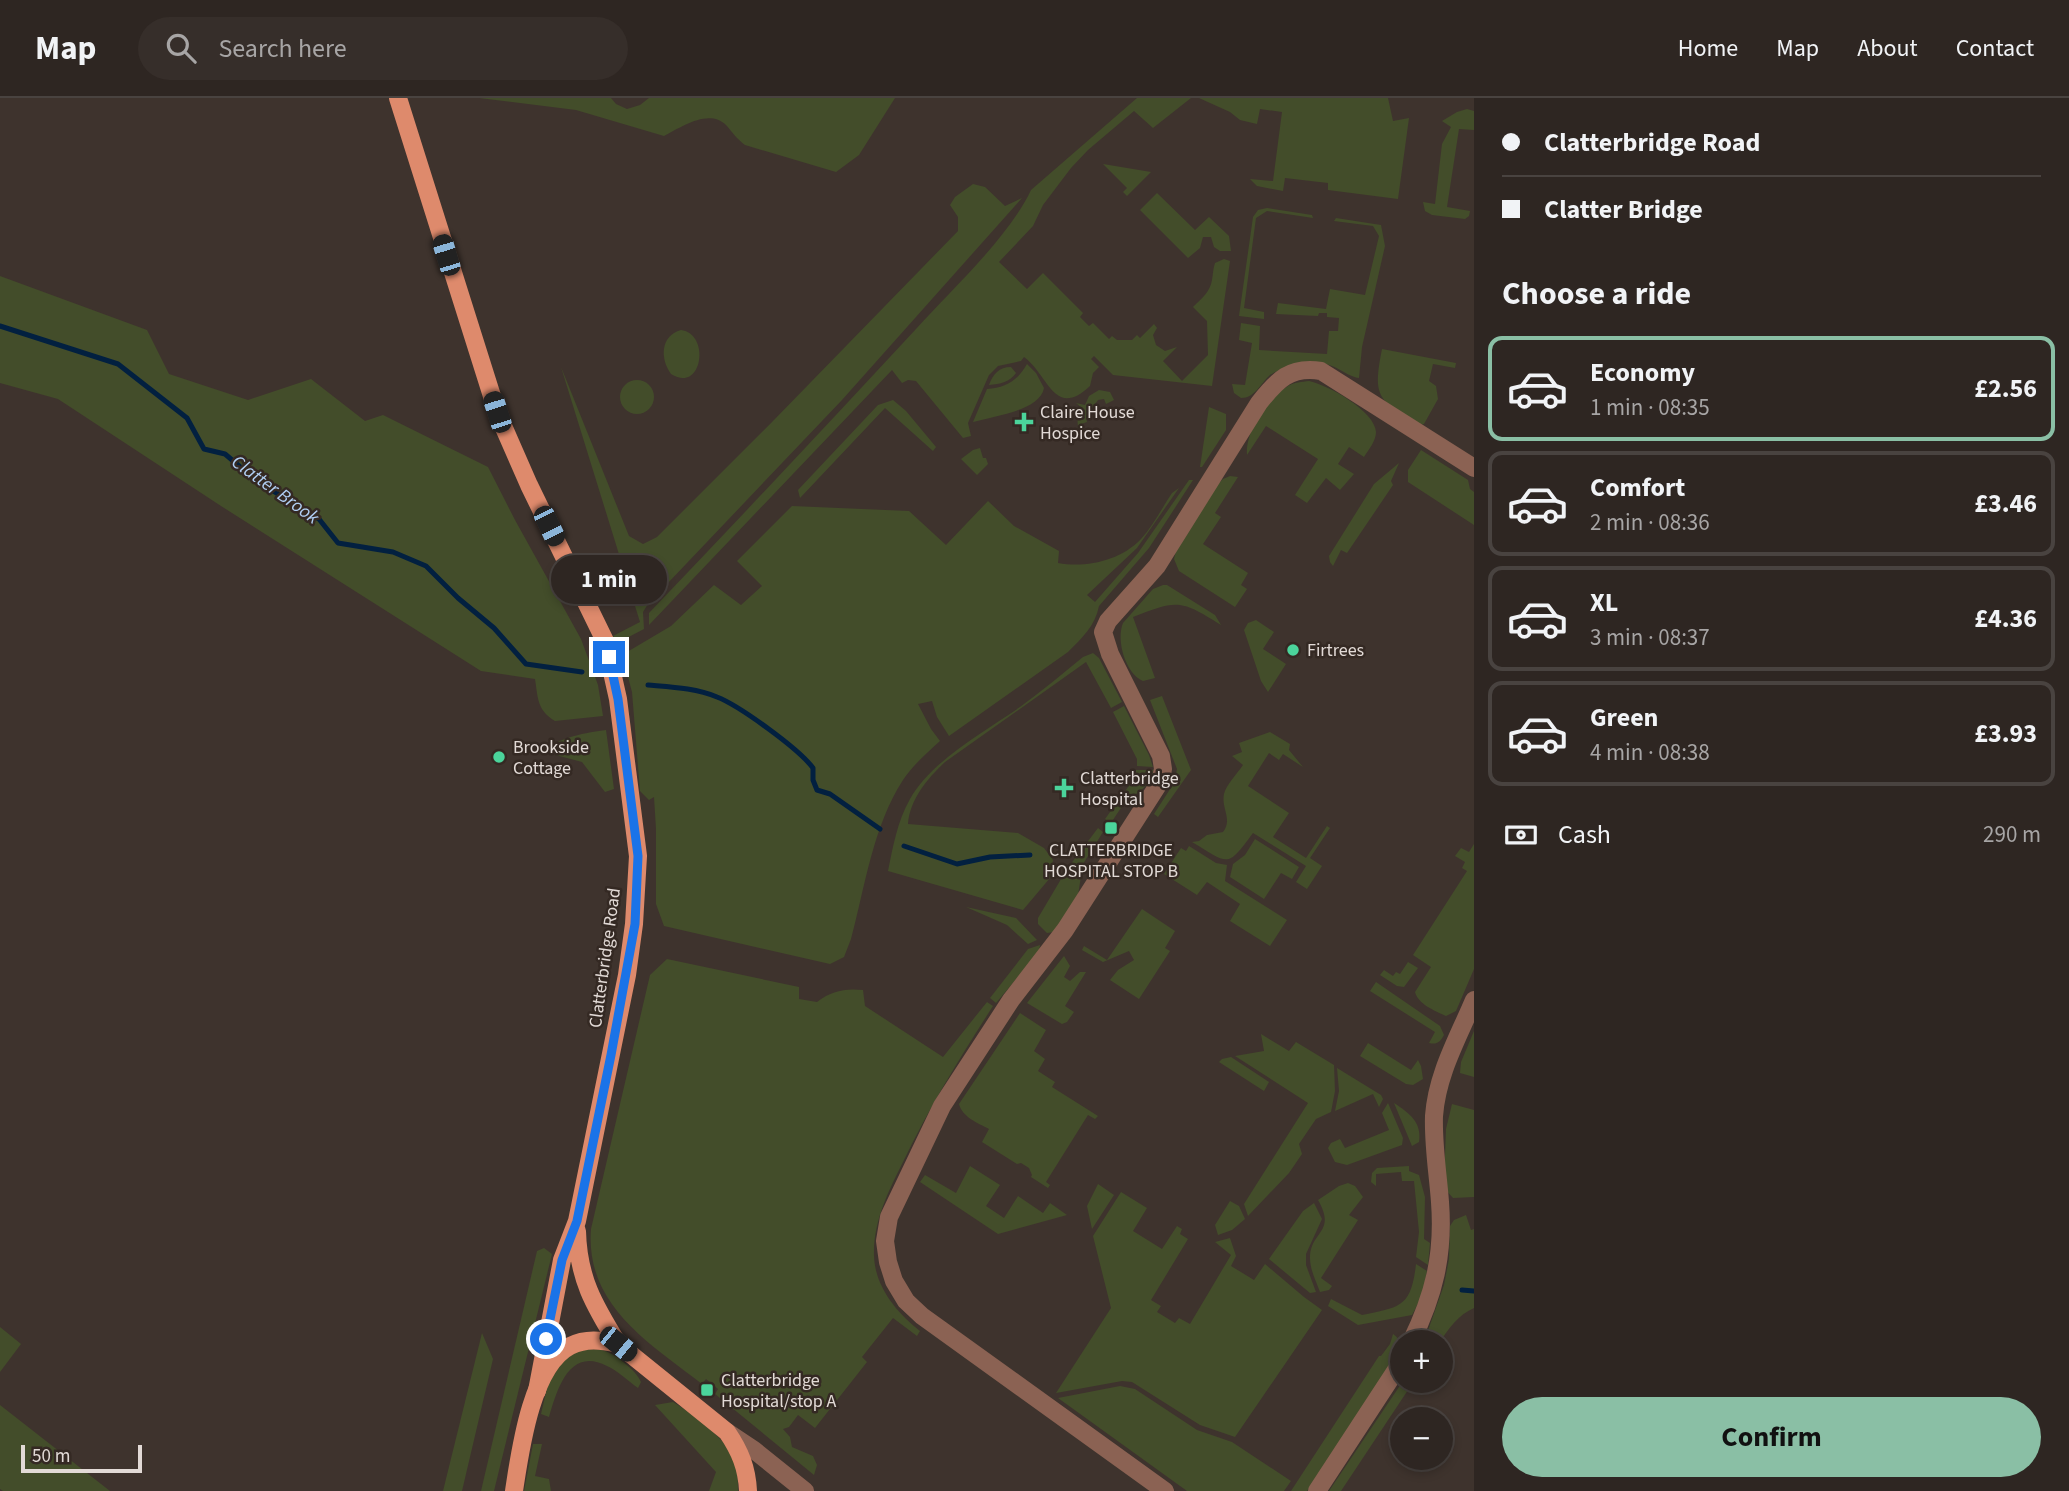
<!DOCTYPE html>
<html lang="en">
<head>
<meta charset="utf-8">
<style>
  :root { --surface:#2e2622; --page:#362e2a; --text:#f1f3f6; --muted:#a7a5a5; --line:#494340; --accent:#8abfa5 }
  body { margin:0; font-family:"Source Sans 3",sans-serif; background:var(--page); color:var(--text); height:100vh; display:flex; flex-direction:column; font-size:26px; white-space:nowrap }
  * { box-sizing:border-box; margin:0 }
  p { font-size:23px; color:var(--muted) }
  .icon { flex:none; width:38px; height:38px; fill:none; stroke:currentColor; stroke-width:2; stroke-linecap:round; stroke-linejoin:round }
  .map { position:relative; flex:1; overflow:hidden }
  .panel { display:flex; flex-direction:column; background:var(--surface); width:595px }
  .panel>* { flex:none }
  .guide { display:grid; align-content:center; height:154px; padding:0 28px; background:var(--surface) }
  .buttons { position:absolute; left:1390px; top:1232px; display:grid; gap:14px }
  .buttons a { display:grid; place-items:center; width:63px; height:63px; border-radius:50%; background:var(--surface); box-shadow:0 4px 10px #0003,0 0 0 2px var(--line); font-size:35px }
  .scale { position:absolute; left:21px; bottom:18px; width:121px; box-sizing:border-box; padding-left:7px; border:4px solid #e2dad6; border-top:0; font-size:19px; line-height:24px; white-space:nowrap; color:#e2dad6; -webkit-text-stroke:5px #342923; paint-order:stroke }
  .end { position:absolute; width:32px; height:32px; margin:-16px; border:9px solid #1a73e8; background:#fff; box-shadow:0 0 0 4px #fff }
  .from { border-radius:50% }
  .bubble { position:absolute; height:49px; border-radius:24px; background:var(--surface); box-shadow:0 4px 10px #0003,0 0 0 2px var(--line); font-size:23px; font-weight:700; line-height:49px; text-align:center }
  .car { position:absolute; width:21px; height:42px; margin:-21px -10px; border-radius:9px; box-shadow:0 0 5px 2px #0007; background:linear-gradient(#222 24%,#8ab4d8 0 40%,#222 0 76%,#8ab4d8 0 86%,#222 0) }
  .guide b { display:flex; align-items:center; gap:24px; height:66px; font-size:26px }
  .guide b+b { border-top:2px solid var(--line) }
  .guide i { width:18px; height:18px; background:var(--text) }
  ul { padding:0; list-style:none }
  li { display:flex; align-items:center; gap:21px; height:105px; margin:0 14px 10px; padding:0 14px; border:4px solid var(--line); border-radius:14px }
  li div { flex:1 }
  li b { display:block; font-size:26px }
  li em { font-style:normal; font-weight:700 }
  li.current { border-color:var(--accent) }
  li>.icon { width:63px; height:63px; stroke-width:1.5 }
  h2 { padding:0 28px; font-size:32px; line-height:84px }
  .pay { display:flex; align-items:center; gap:18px; height:77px; padding:0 28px; font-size:26px }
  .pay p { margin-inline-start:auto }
  .action { display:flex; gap:14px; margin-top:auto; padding:14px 28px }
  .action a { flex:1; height:80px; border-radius:42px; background:var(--accent); color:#111; font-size:28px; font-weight:700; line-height:80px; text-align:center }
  header { display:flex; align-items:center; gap:42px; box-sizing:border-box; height:98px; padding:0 35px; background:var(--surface); border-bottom:2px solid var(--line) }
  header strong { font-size:33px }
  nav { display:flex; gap:38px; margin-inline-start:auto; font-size:24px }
  .search { width:490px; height:63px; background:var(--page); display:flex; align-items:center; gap:18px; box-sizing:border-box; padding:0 24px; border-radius:38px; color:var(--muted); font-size:26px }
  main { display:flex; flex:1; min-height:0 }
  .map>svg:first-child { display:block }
</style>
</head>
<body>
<header>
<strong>Map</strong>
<div class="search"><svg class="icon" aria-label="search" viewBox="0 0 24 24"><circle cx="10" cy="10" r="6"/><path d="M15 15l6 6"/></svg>Search here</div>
<nav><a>Home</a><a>Map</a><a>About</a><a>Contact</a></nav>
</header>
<main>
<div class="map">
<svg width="1474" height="1393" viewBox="0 0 1474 1393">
  <rect width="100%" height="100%" fill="#3e332d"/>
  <g fill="#434d2a">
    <path d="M 479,0 L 611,0 L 616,6 L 627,11 L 640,7 L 649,0 L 895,0 L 859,57 L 836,74 L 745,47 C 737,41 732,34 726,27 C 709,10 681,29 664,38 L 576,12 Z"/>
    <path d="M 1137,0 L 1191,0 L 1153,30 L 1134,13 L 1088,52 L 1071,70 L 1043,107 L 1033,128 L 999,164 L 1027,191 L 1043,175 L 1083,215 L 1080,219 L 1089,228 L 1093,225 L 1109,241 L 1112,238 L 1117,242 L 1132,242 L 1137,237 L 1140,240 L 1154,226 L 1157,230 L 1153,237 L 1156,247 L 1165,253 L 1177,249 L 1163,263 L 1182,283 L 1208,257 L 1207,223 L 1193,209 C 1202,200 1210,194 1212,182 C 1213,176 1213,171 1215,165 L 1224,161 L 1230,163 L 1212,288 L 1113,277 L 1094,258 L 1091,261 L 1099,269 L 1093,275 L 1090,288 C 1054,322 1048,276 1024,259 L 1021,263 L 998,268 L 989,277 L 968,325 L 971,338 L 963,340 L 916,283 L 908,282 L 902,285 L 892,272 L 649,527 L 649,515 C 739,421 828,326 916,231 C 952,191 1009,139 1031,92 Z"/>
    <path d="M 1199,0 L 1388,0 L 1393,23 L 1409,20 L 1398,101 L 1328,92 L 1328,85 L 1285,80 L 1283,93 L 1257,88 L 1250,81 L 1273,83 L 1282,14 L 1260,11 L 1257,26 L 1240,22 L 1230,14 Z"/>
    <path d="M 1467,11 L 1474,13 L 1474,32 L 1459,31 L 1447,109 L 1470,113 L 1469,118 L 1465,121 L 1432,117 L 1425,113 L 1423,104 L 1435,106 L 1442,46 L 1451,29 L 1442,23 L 1457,14 Z"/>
    <path d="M 1103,66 L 1151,74 L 1127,98 L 1123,94 L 1127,90 Z"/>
    <path d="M 973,86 L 985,89 L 1005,108 L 1022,100 L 842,302 L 648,506 L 643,514 L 644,531 L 617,545 L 613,538 L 640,524 L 561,269 L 629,438 L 643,446 L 657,439 L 773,323 L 958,133 L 958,119 L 950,107 L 955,99 Z"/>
    <path d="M 1157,95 L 1195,132 L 1209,119 L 1229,138 L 1231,153 L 1220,153 L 1214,149 L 1211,139 L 1203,139 L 1200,150 L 1188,160 L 1140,112 Z"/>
    <path d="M 1267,110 L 1312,117 L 1313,120 L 1267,113 L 1256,120 L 1244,210 L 1264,214 L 1264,221 L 1239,218 L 1253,119 L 1258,112 Z"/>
    <path d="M 1336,120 L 1381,127 L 1385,148 L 1362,249 L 1359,280 C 1342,277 1337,264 1313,265 C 1299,266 1282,269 1270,277 C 1260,286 1255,300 1241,300 L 1234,295 L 1232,286 L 1245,287 L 1252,245 L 1239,242 L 1241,225 L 1260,228 L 1259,252 L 1327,256 L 1329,233 L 1338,233 L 1339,220 L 1327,219 L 1327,215 L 1319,215 L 1318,218 L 1276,216 L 1278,205 L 1326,211 L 1330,191 L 1365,197 L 1379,138 L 1373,128 L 1334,123 Z"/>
    <path d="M 0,178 L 147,232 L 169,276 L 248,302 L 311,281 L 365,323 L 383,317 L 488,369 L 515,422 L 581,541 L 598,587 L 603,618 L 555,623 C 537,612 538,600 535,581 L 481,573 L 221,408 L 58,301 L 0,285 Z"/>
    <path d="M 681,232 C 711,236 702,296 671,276 C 660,261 660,238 681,232 Z"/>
    <path d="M 1382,251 L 1456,265 L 1455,270 L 1433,266 L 1429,283 L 1436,288 L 1438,301 L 1424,326 L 1418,327 C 1379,301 1372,301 1382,251 Z"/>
    <path d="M 1027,266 L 1036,275 L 1044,290 C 1040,313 993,318 973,324 L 987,291 C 1006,290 1018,282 1027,266 Z"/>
    <path d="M 1011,269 L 1016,275 C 1010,284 1000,286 989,287 C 993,276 999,269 1011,269 Z"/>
    <circle cx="637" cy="299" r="17"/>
    <path d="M 1309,283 C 1328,287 1375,313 1376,334 C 1376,343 1369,351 1364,359 L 1349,349 L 1338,366 L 1354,376 L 1340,392 L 1326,380 L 1307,405 L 1295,397 L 1318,361 L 1266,328 L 1247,357 C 1245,334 1267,300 1288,288 C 1294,284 1302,284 1309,283 Z"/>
    <path d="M 1099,292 L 1110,294 L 1114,302 L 1106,306 L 1104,301 L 1098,302 L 1086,318 L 1087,324 L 1081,326 L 1082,342 L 1079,341 L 1077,317 L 1082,310 L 1076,305 L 1085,307 L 1089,298 Z"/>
    <path d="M 893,302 L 906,313 L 936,349 L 933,353 L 885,310 L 800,400 L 798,392 L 878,307 Z"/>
    <path d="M 1209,309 L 1226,316 L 1226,332 L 1202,369 L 1200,369 Z"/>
    <path d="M 980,350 L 983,360 L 986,360 L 988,366 L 977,377 L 961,361 L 973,352 Z"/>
    <path d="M 1421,352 L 1468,382 L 1470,391 L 1474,394 L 1474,427 L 1408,384 L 1408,372 Z"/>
    <path d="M 1399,365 L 1391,383 L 1393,387 L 1347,455 L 1341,452 L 1333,468 L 1330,464 L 1329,458 L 1374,386 Z"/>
    <path d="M 1230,378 L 1238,379 L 1215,415 L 1221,419 L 1203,446 L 1248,475 L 1241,487 L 1247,491 L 1235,509 L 1179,473 L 1174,461 L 1176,453 L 1217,387 L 1223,381 Z"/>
    <path d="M 1189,382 L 1193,382 L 1149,450 L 1099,508 C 1095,528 1082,540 1068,554 L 949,638 L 937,619 L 932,603 L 918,606 L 931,631 L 940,643 C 927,655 913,667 903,682 C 873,728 865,789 851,841 L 844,859 L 830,866 L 664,828 L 656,806 L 656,731 L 654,699 L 649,702 L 640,693 L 632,594 L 622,557 L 671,528 L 714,487 L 741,507 L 762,488 L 737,463 L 792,408 L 909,413 L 946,447 L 988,403 L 1014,428 L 1059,453 L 1058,465 C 1086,470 1120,463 1141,441 C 1153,428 1162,410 1172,395 L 1179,390 L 1137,450 L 1087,497 L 1095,504 L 1138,455 Z"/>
    <path d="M 1163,487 L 1167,487 L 1215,517 L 1221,527 C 1180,501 1177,502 1133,519 L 1155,580 L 1143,583 C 1125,575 1116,542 1123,525 L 1153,491 Z"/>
    <path d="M 1256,522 L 1274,534 L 1263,551 L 1286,566 L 1268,594 L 1261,583 L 1244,532 L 1248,525 Z"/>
    <path d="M 1093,555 L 1099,560 L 1122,604 L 1111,610 L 1086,564 L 945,664 C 927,681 910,701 908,726 L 1018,735 L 1044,750 L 1053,762 L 1050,780 L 1023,812 L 888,773 C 893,749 897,724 910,701 C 931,663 984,634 1020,609 C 1042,593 1062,576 1083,559 Z"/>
    <path d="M 1162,598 L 1191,672 L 1158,719 L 1154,716 L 1174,685 L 1177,671 L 1150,602 Z"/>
    <path d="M 1124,608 L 1149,657 L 1153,669 L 1137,668 L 1137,661 L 1113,614 Z"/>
    <path d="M 606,632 L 614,691 L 605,694 L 582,664 L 548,655 L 536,656 C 560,640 577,636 606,632 Z"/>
    <path d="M 1270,634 L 1290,646 L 1289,652 L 1303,669 L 1283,656 L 1279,662 L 1269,655 L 1248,688 L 1289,715 L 1273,739 L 1306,760 L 1327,728 L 1330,730 L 1310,760 L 1322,768 L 1307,791 L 1296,784 L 1306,768 L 1253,735 C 1227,770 1230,767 1192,744 L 1199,743 L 1207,737 L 1223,734 C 1233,721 1221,711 1224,696 C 1226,687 1237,676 1243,667 L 1232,658 L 1242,654 L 1239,645 Z"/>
    <path d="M 1136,672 L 1153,672 C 1150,689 1140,692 1128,702 C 1121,708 1116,718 1111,725 L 1105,721 L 1136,678 Z"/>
    <path d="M 1098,730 L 1103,734 L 1083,766 L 1078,797 L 1054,834 L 1047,835 L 1038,826 L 1038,820 L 1067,771 Z"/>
    <path d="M 1255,741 L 1299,769 L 1292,781 L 1281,775 L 1264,801 L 1230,779 L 1233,766 L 1245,757 Z"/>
    <path d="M 1474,746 L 1474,871 L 1456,913 L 1446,918 C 1435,913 1418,906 1415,894 L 1431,869 L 1413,857 L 1467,773 L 1462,770 L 1465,764 L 1455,758 L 1461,750 L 1469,754 Z"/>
    <path d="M 1189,748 L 1216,765 L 1227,767 L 1225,783 L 1287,822 L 1270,848 L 1230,823 L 1240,806 L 1207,784 L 1197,797 L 1164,776 L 1181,750 L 1186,753 Z"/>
    <path d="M 966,809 L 1016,820 L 1037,842 L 1028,846 L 1007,827 Z"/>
    <path d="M 1142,811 L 1175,833 L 1165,850 L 1170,853 L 1139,901 L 1110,882 L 1118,872 L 1134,862 L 1129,853 L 1103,864 L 1082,852 L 1084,848 L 1107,862 Z"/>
    <path d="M 1040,847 L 1039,854 L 996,905 L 990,900 L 1028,851 Z"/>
    <path d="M 1064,858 L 1070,868 L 1064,879 L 1070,883 L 1080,874 L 1086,874 L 1065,908 L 1074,914 L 1067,924 L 1062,926 L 1027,905 Z"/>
    <path d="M 667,861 L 799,889 L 799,901 L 817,904 C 831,893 845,890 863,892 L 865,908 L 943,959 L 987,904 L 993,908 C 961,958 930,1008 904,1062 C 889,1092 873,1123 874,1158 C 875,1189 897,1215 920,1233 L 917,1238 L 893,1220 L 862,1259 L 867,1264 L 815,1330 L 798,1317 L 789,1329 L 783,1331 L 790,1339 L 792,1349 L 813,1358 L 817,1367 L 814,1377 L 715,1296 L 718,1291 L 706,1281 L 702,1286 C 649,1245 585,1207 591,1131 L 650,877 Z"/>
    <path d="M 1408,864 L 1418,870 L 1404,889 L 1397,888 L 1380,877 L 1384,872 L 1393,878 L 1396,874 L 1400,876 Z"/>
    <path d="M 1376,884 L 1440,928 L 1444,937 C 1440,944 1437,947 1429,945 L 1435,934 L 1370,893 Z"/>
    <path d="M 1020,915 L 1046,932 L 1034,953 L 1045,961 L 1038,973 L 1055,984 L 1052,989 L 1098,1018 L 1095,1021 L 1088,1017 L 1046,1084 L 1050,1087 L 1048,1090 L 1031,1079 L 1032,1077 L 1029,1070 L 1021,1065 L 1017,1066 L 982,1044 L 989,1031 C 978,1025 962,1019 959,1006 Z"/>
    <path d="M 1474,933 L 1474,979 L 1460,975 L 1461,964 Z"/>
    <path d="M 1261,936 L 1289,953 L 1296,944 L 1334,967 L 1335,993 L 1331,1014 L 1316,1021 L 1299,1046 L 1302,1056 L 1289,1075 L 1248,1118 L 1244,1106 L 1308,1005 L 1235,958 L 1264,953 Z"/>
    <path d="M 1368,945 L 1411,972 L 1418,962 L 1421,968 L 1423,981 L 1413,987 L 1406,986 L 1360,958 Z"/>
    <path d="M 1231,959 L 1269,984 L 1264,993 L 1219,964 L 1222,961 Z"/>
    <path d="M 1337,970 L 1381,997 L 1383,1001 L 1379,1009 L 1373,996 L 1335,1013 L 1339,993 Z"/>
    <path d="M 1388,1005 L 1403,1040 L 1402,1047 L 1347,1067 L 1335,1064 L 1328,1050 L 1331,1045 L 1340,1041 L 1345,1050 L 1389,1032 L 1382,1015 Z"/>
    <path d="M 1394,1005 C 1409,1015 1422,1024 1419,1044 L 1412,1048 Z"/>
    <path d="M 1452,1006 L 1474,1012 L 1474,1099 L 1453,1100 L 1445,1091 L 1444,1084 L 1446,1031 Z"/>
    <path d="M 970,1068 L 1000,1087 L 986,1108 L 1004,1120 L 1018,1098 L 1043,1115 L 1050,1105 L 1067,1117 L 998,1136 L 920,1084 L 925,1077 L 956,1095 Z"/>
    <path d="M 1409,1068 L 1409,1073 L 1419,1077 L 1425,1099 L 1424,1141 L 1430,1145 L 1428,1167 L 1416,1159 L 1419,1134 L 1414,1083 L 1402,1083 L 1401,1074 L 1376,1076 L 1376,1088 L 1371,1084 L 1372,1075 L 1377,1070 Z"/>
    <path d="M 1348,1085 L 1355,1088 L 1363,1099 L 1349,1117 L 1358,1122 L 1321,1180 L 1332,1188 L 1329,1192 L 1320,1194 C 1316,1183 1310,1172 1310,1160 C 1310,1133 1337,1135 1318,1102 L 1339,1088 Z"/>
    <path d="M 1098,1086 L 1114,1097 L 1092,1131 L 1087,1108 Z"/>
    <path d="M 1121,1094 L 1147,1110 L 1133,1133 L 1162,1151 L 1177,1128 L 1182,1131 L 1180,1136 L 1188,1141 L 1151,1202 L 1161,1208 L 1157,1214 L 1175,1225 L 1179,1220 L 1190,1226 L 1231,1157 L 1215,1144 L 1230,1140 L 1236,1158 L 1231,1168 L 1254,1182 L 1265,1166 L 1304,1199 L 1322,1212 L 1235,1339 L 1200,1327 L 1132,1284 L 1122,1283 L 1056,1295 L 1111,1210 L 1093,1138 Z"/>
    <path d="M 1230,1103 L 1239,1108 L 1245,1121 L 1232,1132 L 1218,1137 L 1215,1127 Z"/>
    <path d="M 1314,1105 L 1322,1121 L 1306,1156 L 1306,1167 L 1316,1194 L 1310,1195 L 1269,1161 L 1303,1113 Z"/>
    <path d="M 1466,1117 L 1471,1132 L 1474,1131 L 1474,1210 C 1458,1217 1449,1230 1440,1244 L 1424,1244 L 1444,1187 L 1449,1161 L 1450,1128 L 1454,1122 Z"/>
    <path d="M 544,1150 L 552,1156 L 494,1393 L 481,1393 L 537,1153 Z"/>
    <path d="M 1416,1166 L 1427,1173 L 1422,1198 L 1412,1217 L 1358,1227 L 1328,1208 L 1331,1201 L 1362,1217 C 1400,1209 1411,1210 1416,1166 Z"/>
    <path d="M 0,1229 L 21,1246 L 0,1274 Z"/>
    <path d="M 482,1235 L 493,1261 L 462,1393 L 443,1393 Z"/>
    <path d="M 1393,1236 C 1401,1241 1400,1248 1398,1256 L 1307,1393 L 1291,1393 L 1379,1258 L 1381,1258 L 1390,1246 Z"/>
    <path d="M 579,1252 C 587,1251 594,1251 602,1252 C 614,1255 636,1272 641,1284 L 638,1290 C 628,1283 618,1273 607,1268 C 569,1248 557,1292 549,1319 L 541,1316 C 550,1281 547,1272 579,1252 Z"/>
    <path d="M 1403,1283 L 1414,1283 L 1341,1393 L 1329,1393 Z"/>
    <path d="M 1120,1288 L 1135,1291 L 1197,1332 L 1232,1344 L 1291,1383 L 1284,1393 L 1187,1393 L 1058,1300 Z"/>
    <path d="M 673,1304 C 692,1315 725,1340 734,1360 C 738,1370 738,1382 738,1393 L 709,1393 L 716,1374 L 655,1307 Z"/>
    <path d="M 0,1307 L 110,1393 L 3,1393 L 0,1391 Z"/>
    <path d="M 533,1346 L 542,1346 L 535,1378 L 549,1381 L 551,1393 L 524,1393 Z"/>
  </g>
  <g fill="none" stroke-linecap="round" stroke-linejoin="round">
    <g stroke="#022040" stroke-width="5">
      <path d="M 0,228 L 118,266 L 187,320 L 204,351 L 225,356 L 257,383 L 319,421 L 338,445 L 393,454 L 426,468 L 458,500 L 494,530 L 526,566 L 582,574"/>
      <path d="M 648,587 C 671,589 696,590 717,599 C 740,608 799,651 813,670 L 813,682 L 817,692 L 830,696 L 880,731"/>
      <path d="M 904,748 L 957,766 L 990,759 L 1030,757"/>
      <path d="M 1462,1192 L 1474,1193"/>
    </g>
    <g stroke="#8b6253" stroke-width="18">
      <path d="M 1411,1244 C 1434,1197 1444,1157 1440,1104 C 1438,1076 1433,1047 1434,1018 C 1437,976 1458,940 1474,902"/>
      <path d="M 727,1334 L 754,1352 L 805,1393"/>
      <path d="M 1165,1393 L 922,1218 L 906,1203 L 894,1183 L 888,1164 L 885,1143 L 889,1119 L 942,1008 L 1011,902 L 1065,832 L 1160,684 L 1163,671 L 1161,658 L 1110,556 L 1103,534 L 1108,523 L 1157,468 L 1259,305 C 1277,282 1290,268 1321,273 L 1474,370"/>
      <path d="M 1317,1393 L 1402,1263"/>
    </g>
    <g stroke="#de8a6c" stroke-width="18">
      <path d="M 398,0 L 497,314 L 529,387 L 605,543 L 618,601 L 638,758 L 634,826 L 627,877 L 577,1123 L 562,1162 L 537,1293"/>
      <path d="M 577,1133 C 578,1180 594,1207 618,1246"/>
      <path d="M 514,1393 C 520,1354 531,1268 570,1248 C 586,1240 601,1242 618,1246 L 727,1334 C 740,1353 747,1370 748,1393"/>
    </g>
  </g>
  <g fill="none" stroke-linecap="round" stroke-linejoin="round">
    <path stroke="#1a73e8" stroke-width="9" d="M 546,1241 L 562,1162 L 577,1123 L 611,957 L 635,826 L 638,758 L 618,601 L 609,559"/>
  </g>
  <g fill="#4bd49b" stroke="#342923" stroke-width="2.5">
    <path d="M1020.5 313.5h7v7h7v7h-7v7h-7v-7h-7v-7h7z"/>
    <circle cx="1293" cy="552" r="7"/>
    <circle cx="499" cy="659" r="7"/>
    <path d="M1060.5 679.5h7v7h7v7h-7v7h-7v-7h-7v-7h7z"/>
    <rect x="1104" y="723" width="14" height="14" rx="3.5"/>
    <rect x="700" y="1285" width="14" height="14" rx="3.5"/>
  </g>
  <g text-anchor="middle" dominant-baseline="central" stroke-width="5" stroke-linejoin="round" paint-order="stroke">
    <g font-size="18" fill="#e2dad6" stroke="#342923" text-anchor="start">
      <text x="1040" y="314">Claire House<tspan x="1040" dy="21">Hospice</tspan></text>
      <text x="1307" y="552">Firtrees</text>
      <text x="513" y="649">Brookside<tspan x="513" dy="21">Cottage</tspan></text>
      <text x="1080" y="680">Clatterbridge<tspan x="1080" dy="21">Hospital</tspan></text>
      <text x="1111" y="752" text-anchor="middle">CLATTERBRIDGE<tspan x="1111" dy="21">HOSPITAL STOP B</tspan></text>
      <text x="721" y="1282">Clatterbridge<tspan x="721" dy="21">Hospital/stop A</tspan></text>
    </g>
    <g font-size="18" fill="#e2dad6" stroke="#342923">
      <text transform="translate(605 860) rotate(-82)">Clatterbridge Road</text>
    </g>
    <g font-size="19" font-style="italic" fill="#b1cff4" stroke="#342923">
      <text transform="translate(275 392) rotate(36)">Clatter Brook</text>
    </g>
  </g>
</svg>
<div class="buttons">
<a>+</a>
<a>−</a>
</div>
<div class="scale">50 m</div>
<i class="end from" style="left:546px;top:1241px"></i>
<i class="end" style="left:609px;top:559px"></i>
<div class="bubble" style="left:551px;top:457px;width:116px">1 min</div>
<i class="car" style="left:446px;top:157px;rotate:343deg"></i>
<i class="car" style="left:497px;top:314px;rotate:342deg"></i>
<i class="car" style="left:549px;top:428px;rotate:154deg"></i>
<i class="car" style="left:618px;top:1246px;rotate:129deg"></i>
</div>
<section class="panel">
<div class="guide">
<b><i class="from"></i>Clatterbridge Road</b>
<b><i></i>Clatter Bridge</b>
</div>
<h2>Choose a ride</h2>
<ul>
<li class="current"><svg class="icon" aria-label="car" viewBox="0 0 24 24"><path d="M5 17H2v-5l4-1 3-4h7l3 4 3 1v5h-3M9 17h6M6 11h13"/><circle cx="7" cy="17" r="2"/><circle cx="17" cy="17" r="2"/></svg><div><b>Economy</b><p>1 min · 08:35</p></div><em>£2.56</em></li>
<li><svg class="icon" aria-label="car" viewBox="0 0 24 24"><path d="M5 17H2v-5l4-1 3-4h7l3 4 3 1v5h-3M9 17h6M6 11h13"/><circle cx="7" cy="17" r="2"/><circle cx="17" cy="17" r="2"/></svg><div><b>Comfort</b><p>2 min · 08:36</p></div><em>£3.46</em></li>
<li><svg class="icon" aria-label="car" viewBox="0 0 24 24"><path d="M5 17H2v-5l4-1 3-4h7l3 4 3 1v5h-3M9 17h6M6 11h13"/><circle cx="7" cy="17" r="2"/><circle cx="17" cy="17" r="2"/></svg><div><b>XL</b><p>3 min · 08:37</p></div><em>£4.36</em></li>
<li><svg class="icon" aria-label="car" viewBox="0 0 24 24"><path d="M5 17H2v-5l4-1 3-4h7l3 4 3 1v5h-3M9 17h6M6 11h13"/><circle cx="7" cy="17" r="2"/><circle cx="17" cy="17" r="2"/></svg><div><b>Green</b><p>4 min · 08:38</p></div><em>£3.93</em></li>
</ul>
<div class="pay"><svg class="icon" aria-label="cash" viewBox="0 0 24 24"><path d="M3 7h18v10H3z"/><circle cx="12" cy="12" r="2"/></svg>Cash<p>290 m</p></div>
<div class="action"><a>Confirm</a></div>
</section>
</main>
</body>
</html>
